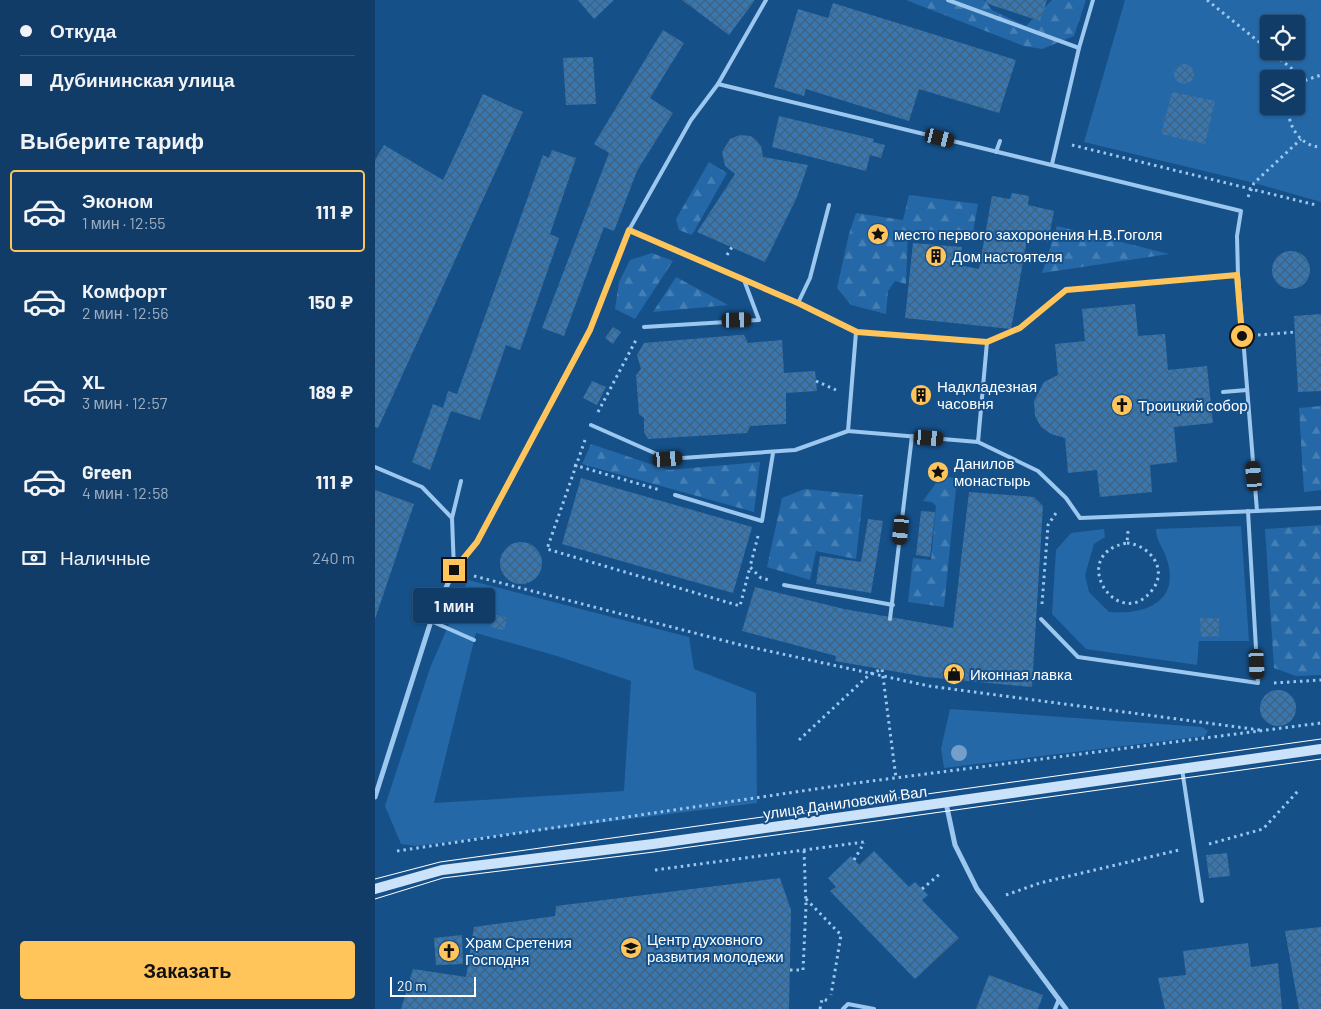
<!DOCTYPE html>
<html lang="ru">
<head>
<meta charset="utf-8">
<style>
  :root { --surface:#103c67; --page:#19436d; --text:#f1f3f6; --muted:#9cadc0; --line:#30567b; --accent:#ffc45a }
  body { margin:0; font-family:Barlow,sans-serif; background:var(--page); color:var(--text); height:100vh; display:flex; flex-direction:column; font-size:19px; white-space:nowrap }
  * { box-sizing:border-box; margin:0 }
  p { font-size:16px; color:var(--muted) }
  .icon { flex:none; width:28px; height:28px; fill:none; stroke:currentColor; stroke-width:2; stroke-linecap:round; stroke-linejoin:round }
  .map { position:relative; flex:1; overflow:hidden }
  .panel { display:flex; flex-direction:column; background:var(--surface); width:375px }
  .panel>* { flex:none }
  .hud { display:grid; align-content:center; height:110px; padding:0 20px; background:var(--surface) }
  .buttons { position:absolute; left:885px; top:15px; display:grid; gap:10px }
  .buttons a { display:grid; place-items:center; width:45px; height:45px; border-radius:5px; background:var(--surface); box-shadow:0 1px 4px #0004,0 0 0 1px var(--line); font-size:25px }
  .scale { position:absolute; left:15px; bottom:12px; width:86px; box-sizing:border-box; padding-left:5px; border:2px solid #fff; border-top:0; font-size:14px; line-height:18px; white-space:nowrap; color:#fff; -webkit-text-stroke:4px #155089; paint-order:stroke }
  .end { position:absolute; width:22px; height:22px; margin:-11px; border:6px solid #ffc45a; background:#111; box-shadow:0 0 0 2px #111 }
  .from { border-radius:50% }
  .bubble { position:absolute; height:35px; border-radius:5px; background:var(--surface); box-shadow:0 1px 4px #0004,0 0 0 1px var(--line); font-size:16px; font-weight:700; line-height:35px; text-align:center }
  .car { position:absolute; width:15px; height:30px; margin:-15px -8px; border-radius:6px; box-shadow:0 0 4px 1px #0007; background:linear-gradient(#222 24%,#8ab4d8 0 40%,#222 0 76%,#8ab4d8 0 86%,#222 0) }
  .hud b { display:flex; align-items:center; gap:18px; height:48px; font-size:19px }
  .hud b+b { border-top:1px solid var(--line) }
  .hud i { width:12px; height:12px; background:var(--text) }
  ul { padding:0; list-style:none }
  li { display:flex; align-items:center; gap:15px; height:82px; margin:0 10px 8px; padding:0 10px; border:2px solid transparent; border-radius:5px }
  li div { flex:1 }
  li b { display:block; font-size:19px }
  li em { font-style:normal; font-weight:700 }
  li.on { border-color:var(--accent) }
  li>.icon { width:45px; height:45px; stroke-width:1.5 }
  h2 { padding:0 20px; font-size:22px; line-height:60px }
  .pay { display:flex; align-items:center; gap:12px; height:55px; padding:0 20px; font-size:19px }
  .pay p { margin-inline-start:auto }
  .button { display:flex; gap:10px; margin-top:auto; padding:10px 20px }
  .button a { flex:1; height:58px; border-radius:5px; background:var(--accent); color:#111; font-size:20px; font-weight:700; line-height:58px; text-align:center }
  main { display:flex; flex:1; min-height:0 }
  .map>svg:first-child { display:block }
</style>
</head>
<body>
<main>
<section class="panel">
<div class="hud">
<b><i class="from"></i>Откуда</b>
<b><i></i>Дубининская улица</b>
</div>
<h2>Выберите тариф</h2>
<ul>
<li class="on"><svg class="icon" aria-label="car" viewBox="0 0 24 24"><path d="M5 17H2v-5l4-1 3-4h7l3 4 3 1v5h-3M9 17h6M6 11h13"/><circle cx="7" cy="17" r="2"/><circle cx="17" cy="17" r="2"/></svg><div><b>Эконом</b><p>1 мин · 12:55</p></div><em>111 ₽</em></li>
<li><svg class="icon" aria-label="car" viewBox="0 0 24 24"><path d="M5 17H2v-5l4-1 3-4h7l3 4 3 1v5h-3M9 17h6M6 11h13"/><circle cx="7" cy="17" r="2"/><circle cx="17" cy="17" r="2"/></svg><div><b>Комфорт</b><p>2 мин · 12:56</p></div><em>150 ₽</em></li>
<li><svg class="icon" aria-label="car" viewBox="0 0 24 24"><path d="M5 17H2v-5l4-1 3-4h7l3 4 3 1v5h-3M9 17h6M6 11h13"/><circle cx="7" cy="17" r="2"/><circle cx="17" cy="17" r="2"/></svg><div><b>XL</b><p>3 мин · 12:57</p></div><em>189 ₽</em></li>
<li><svg class="icon" aria-label="car" viewBox="0 0 24 24"><path d="M5 17H2v-5l4-1 3-4h7l3 4 3 1v5h-3M9 17h6M6 11h13"/><circle cx="7" cy="17" r="2"/><circle cx="17" cy="17" r="2"/></svg><div><b>Green</b><p>4 мин · 12:58</p></div><em>111 ₽</em></li>
</ul>
<div class="pay"><svg class="icon" aria-label="cash" viewBox="0 0 24 24"><path d="M3 7h18v10H3z"/><circle cx="12" cy="12" r="2"/></svg>Наличные<p>240 m</p></div>
<div class="button"><a>Заказать</a></div>
</section>
<div class="map">
<svg width="946" height="1009" viewBox="0 0 946 1009">
  <defs>
    <pattern id="forest-firs" width="22" height="20" patternUnits="userSpaceOnUse" patternTransform="scale(1.25)"><rect width="22" height="20" fill="#2468a7"/><path d="M5 1l3.5 6h-7zM16 11l3.5 6h-7z" fill="#457fb4"/></pattern>
    <pattern id="building-cross-hatch" width="8" height="8" patternUnits="userSpaceOnUse" patternTransform="scale(1.25)"><rect width="8" height="8" fill="#3977b1"/><path d="M0 0l8 8M0 8l8-8" fill="none" stroke="#42627e"/></pattern>
  </defs>
  <rect width="100%" height="100%" fill="#155089"/>
  <g fill="#2468a7" fill-rule="evenodd">
    <path d="M 750,0 L 946,0 L 946,202 L 879,183 L 709,142 ZM 894,24 L 921,24 L 921,51 L 894,51 ZM 894,79 L 921,79 L 921,106 L 894,106 Z"/>
    <path d="M 866,526 L 874,641 L 824,641 L 822,665 L 711,649 L 677,614 L 681,550 L 696,533 L 729,529 L 730,537 L 719,544 L 710,575 L 714,592 L 734,612 C 770,615 807,602 791,557 C 788,547 781,541 781,529 Z"/>
    <path d="M 93,580 L 314,637 L 319,669 L 381,693 L 382,803 L 41,846 L 26,844 L 10,806 L 55,668 ZM 101,633 L 182,656 L 256,681 L 249,791 L 59,803 Z"/>
    <path d="M 575,709 L 827,727 L 833,731 L 830,736 L 569,768 L 566,749 Z"/>
  </g>
  <g fill="url(#forest-firs)">
    <path d="M 531,0 L 609,0 L 617,10 L 651,26 L 677,0 L 711,0 L 699,36 L 667,49 L 649,46 Z"/>
    <path d="M 334,162 L 352,173 L 317,235 L 304,230 L 301,219 Z"/>
    <path d="M 534,195 L 603,204 L 597,238 L 533,231 L 531,284 L 520,281 L 513,291 L 511,314 L 476,305 L 462,288 L 474,234 L 481,213 L 528,220 Z"/>
    <path d="M 682,226 L 794,254 L 667,273 Z"/>
    <path d="M 277,253 L 298,261 L 260,319 L 240,309 L 244,282 L 255,260 Z"/>
    <path d="M 301,277 L 353,305 L 278,312 Z"/>
    <path d="M 946,406 L 946,490 L 929,492 L 924,408 Z"/>
    <path d="M 216,444 L 293,470 L 385,462 L 379,512 L 207,464 Z"/>
    <path d="M 570,477 L 582,478 L 569,607 L 533,602 L 538,558 L 556,560 L 561,506 L 557,502 L 548,501 L 561,483 Z"/>
    <path d="M 430,489 L 488,495 L 481,559 L 441,551 L 435,580 L 392,567 L 407,498 Z"/>
    <path d="M 946,525 L 946,675 L 921,676 L 899,668 L 890,529 Z"/>
  </g>
  <g fill="url(#building-cross-hatch)">
    <path d="M 203,0 L 239,0 L 219,19 Z"/>
    <path d="M 307,0 L 380,0 L 354,35 Z"/>
    <path d="M 611,0 L 672,0 L 665,21 L 610,3 Z"/>
    <path d="M 458,3 L 641,60 L 624,113 L 544,89 L 534,121 L 431,89 L 429,96 L 399,87 L 423,9 L 453,18 Z"/>
    <path d="M 288,30 L 309,43 L 275,98 L 298,113 L 262,171 L 239,231 L 229,227 L 189,336 L 167,328 L 234,153 L 219,144 Z"/>
    <path d="M 218,57 L 221,104 L 191,105 L 188,58 Z"/>
    <circle cx="809" cy="74" r="10"/>
    <path d="M 797,92 L 840,101 L 830,144 L 786,134 Z"/>
    <path d="M 108,94 L 148,112 L 3,428 L 0,427 L 0,160 L 9,145 L 68,180 Z"/>
    <path d="M 404,116 L 499,139 L 498,142 L 510,145 L 506,158 L 495,155 L 491,171 L 397,147 Z"/>
    <path d="M 365,135 L 376,136 L 381,140 L 386,146 L 388,157 L 433,165 L 422,197 L 390,262 L 322,232 L 360,174 L 350,166 L 347,152 L 355,139 Z"/>
    <path d="M 177,150 L 201,158 L 175,234 L 184,238 L 145,350 L 131,345 L 105,420 L 76,411 L 55,470 L 37,462 L 58,404 L 68,408 L 73,391 L 82,394 L 168,155 L 174,158 Z"/>
    <path d="M 637,193 L 654,196 L 653,205 L 679,211 L 673,242 L 652,239 L 636,329 L 530,318 L 538,243 L 587,247 L 584,265 L 604,269 L 617,196 L 635,199 Z"/>
    <circle cx="916" cy="270" r="19"/>
    <path d="M 760,304 L 763,336 L 790,334 L 793,370 L 832,366 L 838,423 L 799,427 L 802,462 L 775,465 L 777,492 L 725,497 L 722,470 L 693,473 L 690,438 L 676,434 L 666,427 L 660,416 L 659,401 L 669,382 L 683,375 L 680,344 L 710,341 L 707,309 Z"/>
    <path d="M 946,314 L 946,391 L 923,392 L 919,316 Z"/>
    <path d="M 238,327 L 246,332 L 238,344 L 230,338 Z"/>
    <path d="M 364,335 L 369,335 L 373,343 L 407,340 L 409,373 L 440,371 L 442,391 L 411,393 L 411,424 L 375,426 L 372,433 L 273,439 L 269,432 L 269,418 L 264,414 L 261,375 L 266,369 L 262,355 L 269,343 Z"/>
    <path d="M 217,381 L 231,387 L 222,405 L 208,398 Z"/>
    <circle cx="546" cy="395" r="10"/>
    <path d="M 206,478 L 377,527 L 358,593 L 187,544 Z"/>
    <path d="M 0,490 L 39,504 L 0,619 Z"/>
    <path d="M 594,492 L 659,497 L 668,506 L 657,687 L 551,677 L 460,661 L 461,656 L 367,631 L 380,587 L 469,609 L 578,628 Z"/>
    <path d="M 546,511 L 560,512 L 555,557 L 541,555 Z"/>
    <path d="M 493,519 L 508,521 L 496,593 L 441,584 L 445,556 L 486,562 Z"/>
    <circle cx="146" cy="563" r="21"/>
    <path d="M 119,614 L 132,618 L 129,630 L 115,627 Z"/>
    <path d="M 825,618 L 844,618 L 844,636 L 826,637 Z"/>
    <circle cx="903" cy="708" r="18"/>
    <path d="M 499,851 L 534,887 L 540,882 L 553,895 L 547,900 L 584,938 L 540,979 L 455,891 L 461,887 L 453,878 L 476,856 L 484,865 Z"/>
    <path d="M 852,853 L 855,876 L 834,878 L 831,855 Z"/>
    <path d="M 405,878 L 416,910 L 414,1009 L 26,1009 L 38,969 L 91,977 L 99,927 L 180,916 L 181,906 Z"/>
    <path d="M 946,927 L 946,1009 L 924,1009 L 910,931 Z"/>
    <path d="M 87,935 L 88,964 L 61,965 L 59,938 Z"/>
    <path d="M 873,943 L 876,967 L 903,963 L 907,1009 L 790,1009 L 783,978 L 811,975 L 808,951 Z"/>
    <path d="M 614,975 L 668,995 L 663,1009 L 601,1009 Z"/>
  </g>
  <g fill="none" stroke-linecap="round" stroke-linejoin="round">
    <g stroke="#9cc7ef" stroke-width="3" stroke-dasharray="2.5 4" stroke-linecap="butt">
      <path d="M 832,0 L 894,50"/>
      <path d="M 895,51 L 931,80"/>
      <path d="M 921,90 L 931,80 L 946,75"/>
      <path d="M 914,106 C 911,125 926,147 946,147"/>
      <path d="M 697,145 L 941,205"/>
      <path d="M 873,197 L 879,183 L 926,139"/>
      <path d="M 352,255 L 357,247"/>
      <path d="M 883,335 L 920,332"/>
      <path d="M 441,381 L 461,390"/>
      <path d="M 223,412 L 261,340"/>
      <path d="M 210,440 L 172,549 L 365,606 L 375,567"/>
      <path d="M 199,465 L 285,490"/>
      <path d="M 383,536 L 375,567 L 386,578 L 394,580"/>
      <path d="M 752,543 C 774,545 793,568 778,589 C 744,636 690,554 752,543 L 753,531"/>
      <path d="M 99,576 L 366,645 L 554,686 L 885,730"/>
      <path d="M 667,604 L 673,525 L 681,513"/>
      <path d="M 899,683 L 946,680"/>
      <path d="M 424,740 L 495,674 L 507,669 L 521,778"/>
      <path d="M 834,844 L 888,829 L 923,791"/>
      <path d="M 22,851 L 481,783 L 946,723"/>
      <path d="M 479,860 L 489,843"/>
      <path d="M 280,870 L 489,842"/>
      <path d="M 547,889 L 566,873"/>
      <path d="M 631,895 L 665,883 L 804,850"/>
      <path d="M 431,899 L 466,935 L 456,995"/>
      <path d="M 415,970 L 428,970 L 431,906 L 429,850"/>
      <path d="M 445,1009 L 447,999 L 455,1001"/>
    </g>
    <g stroke="#9cc7ef" stroke-width="4">
      <path d="M 573,0 L 704,48"/>
      <path d="M 343,84 L 391,0"/>
      <path d="M 621,152 L 625,141"/>
      <path d="M 677,164 L 704,48 L 718,0"/>
      <path d="M 254,230 L 423,303 L 481,332 L 612,342 L 645,328 L 691,290 L 863,275"/>
      <path d="M 423,303 L 435,278 L 454,205"/>
      <path d="M 269,327 L 384,320 L 369,280"/>
      <path d="M 215,330 L 254,230 L 316,120 L 343,84 L 866,211 L 862,236 L 863,275 L 882,511 L 705,518 L 691,498 L 663,471 L 603,442"/>
      <path d="M 481,332 L 473,431 L 603,442 L 612,342"/>
      <path d="M 848,392 L 872,390"/>
      <path d="M 216,425 L 293,459 L 420,450 L 473,431"/>
      <path d="M 0,467 L 47,487 L 77,518"/>
      <path d="M 300,495 L 387,521 L 398,453"/>
      <path d="M 882,511 L 946,508"/>
      <path d="M 79,570 L 77,518 L 86,481"/>
      <path d="M 409,585 L 518,605"/>
      <path d="M 515,619 L 537,436"/>
      <path d="M 666,619 L 703,657 L 883,683 L 873,511"/>
      <path d="M 56,621 L 99,640"/>
      <path d="M 807,769 L 827,901"/>
      <path d="M 468,1009 L 473,1004 L 499,1009"/>
      <path d="M 680,1009 L 684,999"/>
    </g>
    <g stroke="#9cc7ef" stroke-width="5">
      <path d="M 0,797 L 56,621 L 79,570 L 102,542 L 215,330"/>
      <path d="M 571,803 L 580,845 L 602,889 L 691,1009"/>
    </g>
    <path stroke="#cae2fa" stroke-width="10" d="M 0,889 L 67,870 L 278,844 L 946,749"/>
    <g stroke="#fff" stroke-width="1">
      <path d="M 0,879 L 65,862 L 946,739"/>
      <path d="M 0,899 L 68,878 L 279,852 L 946,759"/>
    </g>
  </g>
  <circle fill="#749fc8" cx="584" cy="753" r="8"/>
  <g fill="none" stroke-linecap="round" stroke-linejoin="round">
    <path stroke="#ffc45a" stroke-width="6" d="M 79,570 L 102,542 L 215,330 L 254,230 L 423,303 L 482,332 L 612,342 L 645,328 L 691,290 L 862,275 L 867,336"/>
  </g>
  <defs>
    <g id="sight-disc" transform="scale(1.125)"><circle r="9.5" fill="#ffc45a" stroke="#155089"/><path d="M0-6L1.8-2.2L6-1.7L2.9 1.2L3.7 5.4L0 3.3L-3.7 5.4L-2.9 1.2L-6-1.7L-1.8-2.2Z" fill="#111"/></g>
    <g id="building-disc" transform="scale(1.125)"><circle r="9.5" fill="#ffc45a" stroke="#155089"/><path d="M-4-6H4V6H1V3H-1V6H-4ZM-2.5-4.3h1.7v1.8h-1.7ZM.8-4.3h1.7v1.8H.8ZM-2.5-1h1.7V.8h-1.7ZM.8-1h1.7V.8H.8Z" fill="#111"/></g>
    <g id="church-disc" transform="scale(1.125)"><circle r="9.5" fill="#ffc45a" stroke="#155089"/><path d="M-1.2-6h2.4v3.5h3.3v2.4h-3.3V6h-2.4V-.1h-3.3v-2.4h3.3Z" fill="#111"/></g>
    <g id="shop-disc" transform="scale(1.125)"><circle r="9.5" fill="#ffc45a" stroke="#155089"/><path d="M-5-2.5h2.3a2.7 3.5 0 0 1 5.4 0H5L5.5 6h-11ZM-1.5-2.5h3a1.5 2.3 0 0 0-3 0Z" fill="#111"/></g>
    <g id="school-disc" transform="scale(1.125)"><circle r="9.5" fill="#ffc45a" stroke="#155089"/><path d="M0-5L7-2L0 1L-7-2ZM-4 1L0 2.5L4 1V4Q0 6-4 4Z" fill="#111"/></g>
  </defs>
  <g fill-rule="evenodd">
    <use href="#sight-disc" x="503" y="234"/>
    <use href="#building-disc" x="561" y="256"/>
    <use href="#building-disc" x="546" y="395"/>
    <use href="#church-disc" x="747" y="405"/>
    <use href="#sight-disc" x="563" y="472"/>
    <use href="#shop-disc" x="579" y="674"/>
    <use href="#school-disc" x="256" y="948"/>
    <use href="#church-disc" x="74" y="951"/>
  </g>
  <g text-anchor="middle" dominant-baseline="central" stroke-width="4" stroke-linejoin="round" paint-order="stroke">
    <g font-size="15" fill="#fff" stroke="#155089" text-anchor="start">
      <text x="519" y="234">место первого захоронения Н.В.Гоголя</text>
      <text x="577" y="256">Дом настоятеля</text>
      <text x="562" y="386">Надкладезная<tspan x="562" dy="17">часовня</tspan></text>
      <text x="763" y="405">Троицкий собор</text>
      <text x="579" y="463">Данилов<tspan x="579" dy="17">монастырь</tspan></text>
      <text x="595" y="674">Иконная лавка</text>
      <text x="272" y="939">Центр духовного<tspan x="272" dy="17">развития молодежи</tspan></text>
      <text x="90" y="942">Храм Сретения<tspan x="90" dy="17">Господня</tspan></text>
    </g>
    <g font-size="15" fill="#fff" stroke="#155089">
      <text transform="translate(470 802) rotate(-8)">улица Даниловский Вал</text>
    </g>
  </g>
</svg>
<div class="buttons">
<a><svg class="icon" aria-label="locate" viewBox="0 0 24 24"><circle cx="12" cy="12" r="6"/><path d="M12 2v4M12 18v4M2 12h4M18 12h4"/></svg></a>
<a><svg class="icon" aria-label="layers" viewBox="0 0 24 24"><path d="M12 4l9 5-9 5-9-5zM3 14l9 5 9-5"/></svg></a>
</div>
<div class="scale">20 m</div>
<i class="end from" style="left:867px;top:336px"></i>
<i class="end" style="left:79px;top:570px"></i>
<div class="bubble" style="left:38px;top:588px;width:82px">1 мин</div>
<i class="car" style="left:565px;top:138px;rotate:104deg"></i>
<i class="car" style="left:362px;top:320px;rotate:89deg"></i>
<i class="car" style="left:554px;top:438px;rotate:95deg"></i>
<i class="car" style="left:293px;top:459px;rotate:86deg"></i>
<i class="car" style="left:879px;top:476px;rotate:355deg"></i>
<i class="car" style="left:526px;top:530px;rotate:186deg"></i>
<i class="car" style="left:882px;top:664px;rotate:177deg"></i>
</div>
</main>
</body>
</html>
